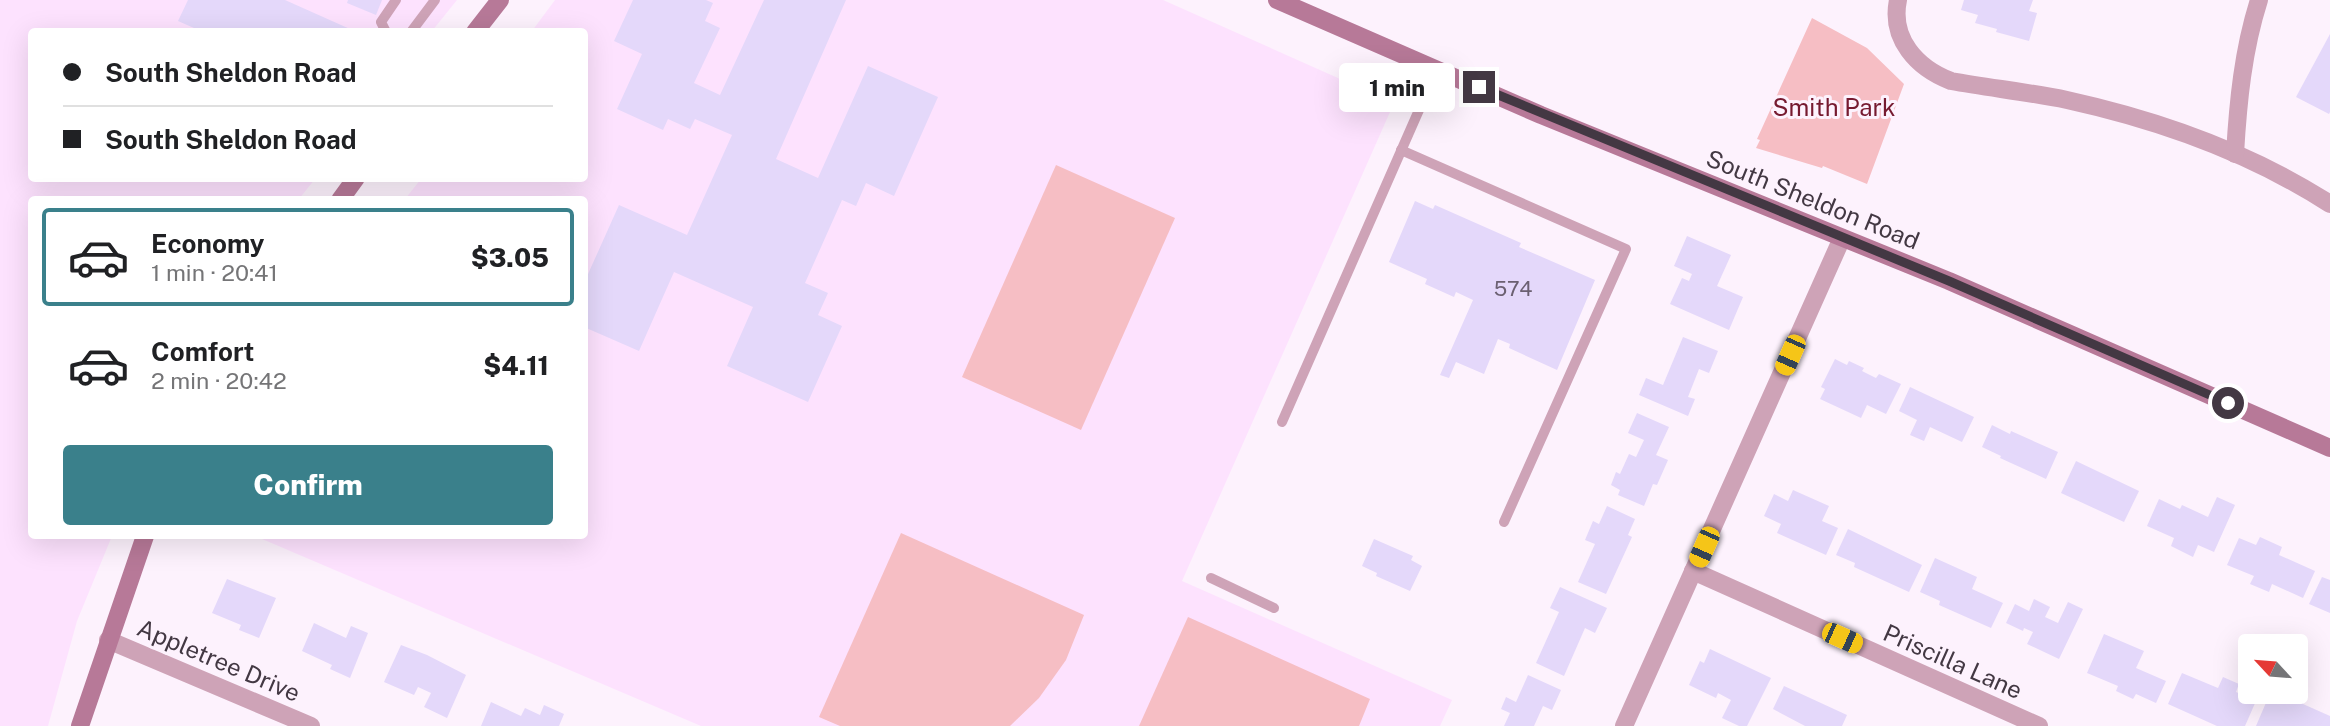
<!DOCTYPE html>
<html lang="en">
<head>
<meta charset="utf-8">
<style>
  :root { --surface:#fff; --page:#f6f6f6; --text:#202124; --muted:#757577; --line:#e0e0e0; --accent:#3a808b }
  body { margin:0; font-family:"Public Sans",sans-serif; background:var(--page); color:var(--text); height:100vh; display:flex; flex-direction:column; font-size:26px; white-space:nowrap }
  * { box-sizing:border-box; margin:0 }
  p { font-size:23px; color:var(--muted) }
  .icon { flex:none; width:38px; height:38px; fill:none; stroke:currentColor; stroke-width:2; stroke-linecap:round; stroke-linejoin:round }
  .map { position:relative; flex:1; overflow:hidden }
  .details { position:absolute; left:28px; top:196px; width:560px; height:343px; display:flex; flex-direction:column; background:var(--surface); border-radius:7px; box-shadow:0 7px 28px #0002 }
  .details>* { flex:none }
  .guide { position:absolute; left:28px; top:28px; width:560px; height:154px; border-radius:7px; box-shadow:0 7px 28px #0002; display:grid; align-content:center; height:154px; padding:0 35px; background:var(--surface) }
  .needle { width:46px; rotate:296deg }
  .buttons { position:absolute; left:2238px; top:634px; display:grid; gap:14px }
  .buttons a { display:grid; place-items:center; width:70px; height:70px; border-radius:7px; background:var(--surface); box-shadow:0 7px 28px #0002; font-size:35px }
  .end { position:absolute; width:32px; height:32px; margin:-16px; border:9px solid #433843; background:#fff; box-shadow:0 0 0 4px #fff }
  .from { border-radius:50% }
  .bubble { position:absolute; height:49px; border-radius:7px; background:var(--surface); box-shadow:0 7px 28px #0002; font-size:23px; font-weight:800; line-height:49px; text-align:center }
  .car { position:absolute; width:21px; height:42px; margin:-21px -10px; border-radius:9px; box-shadow:0 0 5px 2px #0007; background:linear-gradient(#f5c518 24%,#345 0 40%,#f5c518 0 76%,#345 0 86%,#f5c518 0) }
  .guide b { display:flex; align-items:center; gap:24px; height:66px; font-size:26px }
  .guide b+b { border-top:2px solid var(--line) }
  .guide i { width:18px; height:18px; background:var(--text) }
  ul { padding:12px 0 0; list-style:none }
  li { display:flex; align-items:center; gap:21px; height:98px; margin:0 14px 10px; padding:0 21px; border:4px solid transparent; border-radius:7px }
  li div { flex:1 }
  li b { display:block; font-size:26px }
  li em { font-style:normal; font-weight:800 }
  li.active { border-color:var(--accent) }
  li>.icon { width:63px; height:63px; stroke-width:1.5 }
  .cta { display:flex; gap:14px; margin-top:auto; padding:14px 35px }
  .cta a { flex:1; height:80px; border-radius:7px; background:var(--accent); color:#fff; font-size:28px; font-weight:800; line-height:80px; text-align:center }
  .map>svg:first-child { display:block }
</style>
</head>
<body>
<div class="map">
<svg width="2330" height="726" viewBox="0 0 2330 726">
  <rect width="100%" height="100%" fill="#fdf2fd"/>
  <g fill="#fde2fe">
    <path d="M 0,0 L 457,0 L 432,31 L 32,32 L 32,178 L 315,179 L 299,199 L 32,200 L 32,536 L 112,536 L 77,621 L 48,726 L 0,726 Z"/>
    <path d="M 555,0 L 1163,0 L 1394,103 L 1182,581 L 1452,700 L 1440,726 L 701,726 L 255,536 L 584,536 L 584,200 L 405,199 L 421,179 L 584,178 L 584,32 L 532,31 Z"/>
  </g>
  <g fill="#f6bec4">
    <path d="M 1812,18 L 1867,48 L 1904,84 L 1867,184 L 1823,166 L 1822,168 L 1756,148 L 1760,140 L 1757,139 Z"/>
    <path d="M 1056,165 L 1175,218 L 1081,430 L 962,377 Z"/>
    <path d="M 901,533 L 1084,615 L 1066,660 L 1039,698 L 1010,726 L 840,726 L 819,717 Z"/>
    <path d="M 1188,617 L 1370,699 L 1359,726 L 1139,726 Z"/>
  </g>
  <g fill="#e4d8fa">
    <path d="M 188,0 L 285,0 L 350,29 L 349,32 L 203,32 L 178,21 Z"/>
    <path d="M 348,0 L 382,0 L 376,15 L 347,3 Z"/>
    <path d="M 633,0 L 706,0 L 713,3 L 705,21 L 720,28 L 694,83 L 720,95 L 764,0 L 846,0 L 776,159 L 818,178 L 868,66 L 938,97 L 894,196 L 866,183 L 856,206 L 842,200 L 805,283 L 828,293 L 818,315 L 842,326 L 808,402 L 727,366 L 753,307 L 674,272 L 639,351 L 584,327 L 584,283 L 619,205 L 687,235 L 732,135 L 695,119 L 690,129 L 668,119 L 663,130 L 617,109 L 642,54 L 614,41 Z"/>
    <path d="M 1964,0 L 2033,0 L 2029,11 L 2037,13 L 2029,41 L 1996,32 L 1997,29 L 1975,23 L 1978,15 L 1961,10 Z"/>
    <path d="M 2330,34 L 2330,112 L 2329,114 L 2296,97 Z"/>
    <path d="M 1415,201 L 1433,209 L 1435,205 L 1521,243 L 1519,247 L 1595,280 L 1557,370 L 1509,348 L 1510,344 L 1498,339 L 1484,374 L 1456,362 L 1449,378 L 1440,375 L 1473,300 L 1456,292 L 1454,297 L 1425,284 L 1427,279 L 1389,262 Z"/>
    <path d="M 1687,236 L 1731,255 L 1717,286 L 1743,297 L 1729,330 L 1670,304 L 1682,278 L 1689,281 L 1692,274 L 1674,266 Z"/>
    <path d="M 1683,337 L 1718,351 L 1709,373 L 1699,369 L 1688,397 L 1695,399 L 1688,416 L 1639,395 L 1646,378 L 1663,385 Z"/>
    <path d="M 1835,359 L 1847,365 L 1849,361 L 1864,368 L 1862,371 L 1876,378 L 1879,374 L 1901,384 L 1886,414 L 1867,405 L 1861,418 L 1820,399 L 1825,389 L 1821,387 Z"/>
    <path d="M 1910,387 L 1974,417 L 1962,442 L 1930,427 L 1924,441 L 1910,435 L 1917,420 L 1899,411 Z"/>
    <path d="M 1637,413 L 1669,427 L 1656,455 L 1668,460 L 1657,485 L 1653,484 L 1644,506 L 1618,495 L 1620,490 L 1611,485 L 1616,472 L 1620,474 L 1629,454 L 1636,457 L 1644,440 L 1628,433 Z"/>
    <path d="M 1992,425 L 2010,434 L 2011,431 L 2058,452 L 2046,479 L 2000,458 L 2001,456 L 1982,447 Z"/>
    <path d="M 2076,461 L 2139,491 L 2124,522 L 2061,493 Z"/>
    <path d="M 1793,490 L 1829,506 L 1822,521 L 1838,528 L 1826,555 L 1777,533 L 1781,524 L 1764,516 L 1774,494 L 1788,501 Z"/>
    <path d="M 2217,497 L 2235,505 L 2214,552 L 2198,545 L 2193,557 L 2171,546 L 2174,538 L 2147,526 L 2159,499 L 2180,509 L 2182,505 L 2208,517 Z"/>
    <path d="M 1607,506 L 1635,519 L 1628,535 L 1632,537 L 1606,594 L 1578,582 L 1595,544 L 1585,540 L 1593,521 L 1599,524 Z"/>
    <path d="M 1848,529 L 1922,565 L 1909,592 L 1854,567 L 1855,563 L 1836,555 Z"/>
    <path d="M 2260,537 L 2282,547 L 2279,555 L 2315,571 L 2303,598 L 2272,584 L 2269,592 L 2250,584 L 2254,576 L 2227,565 L 2239,538 L 2256,545 Z"/>
    <path d="M 1374,539 L 1413,556 L 1411,560 L 1422,566 L 1410,591 L 1376,576 L 1377,573 L 1362,566 Z"/>
    <path d="M 1935,558 L 1977,577 L 1972,589 L 2003,603 L 1991,628 L 1939,605 L 1940,601 L 1920,592 Z"/>
    <path d="M 2322,577 L 2330,580 L 2330,613 L 2309,604 Z"/>
    <path d="M 227,579 L 276,598 L 259,638 L 239,630 L 241,625 L 212,613 Z"/>
    <path d="M 1560,587 L 1607,608 L 1595,633 L 1585,628 L 1564,676 L 1536,663 L 1559,612 L 1550,608 Z"/>
    <path d="M 2034,599 L 2050,607 L 2045,617 L 2058,623 L 2068,602 L 2083,609 L 2059,659 L 2027,644 L 2033,632 L 2024,628 L 2023,631 L 2006,623 L 2015,604 L 2029,611 Z"/>
    <path d="M 314,623 L 346,638 L 351,626 L 368,633 L 350,678 L 330,669 L 332,665 L 302,651 Z"/>
    <path d="M 2104,634 L 2144,651 L 2136,668 L 2166,681 L 2156,703 L 2136,694 L 2133,699 L 2116,691 L 2118,686 L 2087,673 Z"/>
    <path d="M 401,645 L 427,655 L 466,675 L 447,718 L 424,707 L 431,693 L 418,687 L 414,695 L 384,682 Z"/>
    <path d="M 1710,649 L 1771,678 L 1747,726 L 1739,726 L 1722,718 L 1731,700 L 1718,693 L 1716,698 L 1689,685 L 1700,661 L 1704,663 Z"/>
    <path d="M 2182,673 L 2218,688 L 2223,677 L 2239,684 L 2236,692 L 2256,701 L 2245,726 L 2217,726 L 2168,704 Z"/>
    <path d="M 1528,675 L 1561,690 L 1552,710 L 1543,706 L 1534,726 L 1504,726 L 1510,713 L 1501,709 L 1506,697 L 1516,702 Z"/>
    <path d="M 1784,686 L 1847,715 L 1842,726 L 1805,726 L 1773,709 Z"/>
    <path d="M 2296,686 L 2308,692 L 2303,704 L 2330,716 L 2330,726 L 2256,726 L 2271,691 L 2296,691 Z"/>
    <path d="M 491,702 L 521,716 L 525,708 L 540,715 L 544,705 L 564,714 L 559,726 L 481,726 Z"/>
  </g>
  <g fill="none" stroke-linecap="round" stroke-linejoin="round">
    <g stroke="#cea3b7" stroke-width="10">
      <path d="M 386,32 L 381,22 L 396,0"/>
      <path d="M 411,32 L 435,0"/>
      <path d="M 1401,150 L 1626,249 L 1504,522"/>
      <path d="M 1282,422 L 1437,69"/>
      <path d="M 1211,578 L 1274,608"/>
    </g>
    <g stroke="#cea3b7" stroke-width="18">
      <path d="M 1898,0 C 1890,39 1917,68 1951,81 C 1989,88 2029,92 2067,100 C 2158,120 2251,153 2330,204"/>
      <path d="M 2235,154 C 2238,102 2243,50 2259,0"/>
      <path d="M 1693,571 L 2039,726"/>
      <path d="M 108,640 L 311,726"/>
      <path d="M 1624,726 L 1842,238"/>
    </g>
    <g stroke="#b77998" stroke-width="18">
      <path d="M 1277,0 L 1541,115 L 1949,281 L 2330,448"/>
      <path d="M 475,32 L 500,0"/>
      <path d="M 340,200 L 356,178"/>
      <path d="M 80,726 L 145,536"/>
    </g>
  </g>
  <g fill="none" stroke-linecap="round" stroke-linejoin="round">
    <path stroke="#433843" stroke-width="9" d="M 1479,87 L 1949,281 L 2228,403"/>
  </g>
  <g text-anchor="middle" dominant-baseline="central" stroke-width="6" stroke-linejoin="round" paint-order="stroke">
    <g font-size="21" fill="#6b6071">
      <text x="1513" y="288">574</text>
    </g>
    <g font-size="24" fill="#761a30" stroke="#fdf2fd">
      <text x="1834" y="107">Smith Park</text>
    </g>
    <g font-size="24" fill="#433843" stroke="#fdf2fd">
      <text transform="translate(1813 199) rotate(22)">South Sheldon Road</text>
      <text transform="translate(219 660) rotate(23)">Appletree Drive</text>
      <text transform="translate(1953 661) rotate(24)">Priscilla Lane</text>
    </g>
  </g>
</svg>
<div class="buttons">
<a><svg class="needle" viewBox="-14 -14 28 28"><path d="M0-13l5 13h-10z" fill="#e53935"/><path d="M0 13l5-13h-10z" fill="#757577"/></svg></a>
</div>
<i class="end from" style="left:2228px;top:403px"></i>
<i class="end" style="left:1479px;top:87px"></i>
<div class="bubble" style="left:1339px;top:63px;width:116px">1 min</div>
<i class="car" style="left:1790px;top:355px;rotate:204deg"></i>
<i class="car" style="left:1704px;top:547px;rotate:204deg"></i>
<i class="car" style="left:1842px;top:638px;rotate:114deg"></i>
<div class="guide">
<b><i class="from"></i>South Sheldon Road</b>
<b><i></i>South Sheldon Road</b>
</div>
<section class="details">
<ul>
<li class="active"><svg class="icon" aria-label="car" viewBox="0 0 24 24"><path d="M5 17H2v-5l4-1 3-4h7l3 4 3 1v5h-3M9 17h6M6 11h13"/><circle cx="7" cy="17" r="2"/><circle cx="17" cy="17" r="2"/></svg><div><b>Economy</b><p>1 min · 20:41</p></div><em>$3.05</em></li>
<li><svg class="icon" aria-label="car" viewBox="0 0 24 24"><path d="M5 17H2v-5l4-1 3-4h7l3 4 3 1v5h-3M9 17h6M6 11h13"/><circle cx="7" cy="17" r="2"/><circle cx="17" cy="17" r="2"/></svg><div><b>Comfort</b><p>2 min · 20:42</p></div><em>$4.11</em></li>
</ul>
<div class="cta"><a>Confirm</a></div>
</section>
</div>
</body>
</html>
